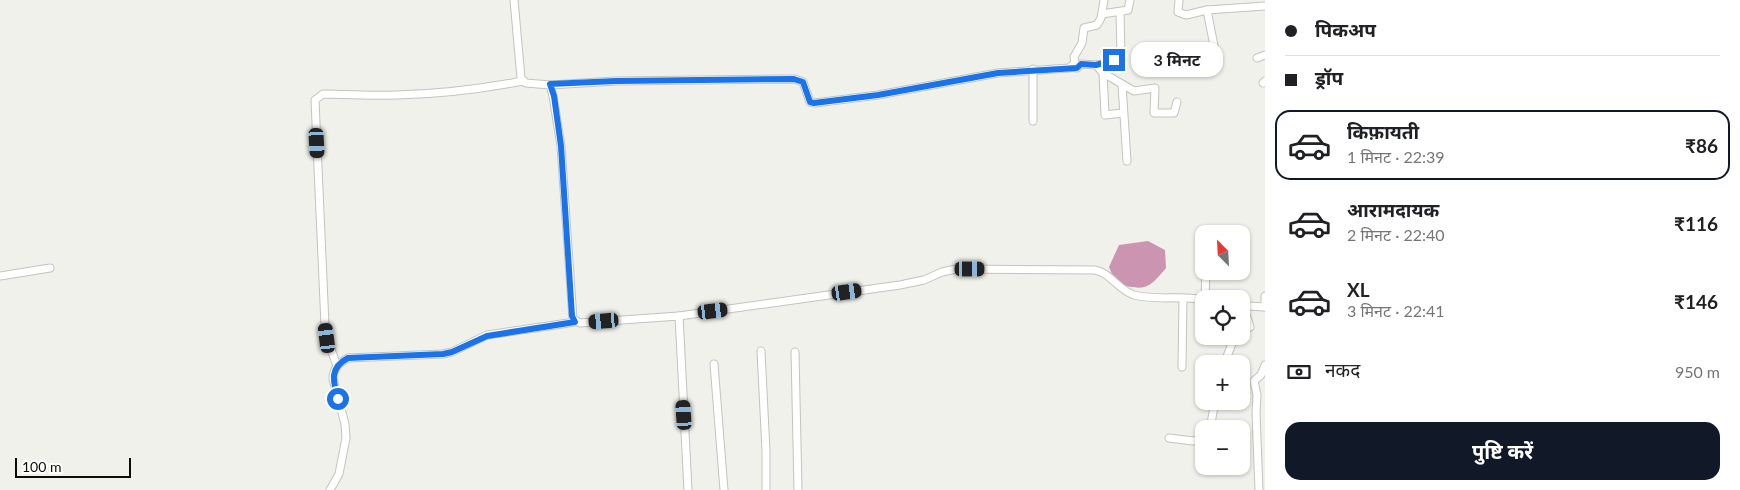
<!DOCTYPE html>
<html lang="hi">
<head>
<meta charset="utf-8">
<style>
  :root { --surface:#fff; --page:#f2f2f2; --text:#202124; --muted:#757577; --line:#e0e0e0; --accent:#111827 }
  body { margin:0; font-family:Lato,"Noto Sans Devanagari",sans-serif; background:var(--page); color:var(--text); height:100vh; display:flex; flex-direction:column; font-size:19px; white-space:nowrap }
  * { box-sizing:border-box; margin:0 }
  p { font-size:16px; color:var(--muted) }
  .icon { flex:none; width:28px; height:28px; fill:none; stroke:currentColor; stroke-width:2; stroke-linecap:round; stroke-linejoin:round }
  .map { position:relative; flex:1; overflow:hidden }
  .drawer { display:flex; flex-direction:column; background:var(--surface); width:475px }
  .drawer>* { flex:none }
  .hud { display:grid; align-content:center; height:110px; padding:0 20px; background:var(--surface) }
  .needle { width:32px; rotate:336deg }
  .fabs { position:absolute; left:1195px; top:225px; display:grid; gap:10px }
  .fabs a { display:grid; place-items:center; width:55px; height:55px; border-radius:10px; background:var(--surface); box-shadow:0 1px 4px #0004; font-size:25px }
  .scale { position:absolute; left:15px; bottom:12px; width:116px; box-sizing:border-box; padding-left:5px; border:2px solid #0c0c0a; border-top:0; font-size:14px; line-height:18px; white-space:nowrap; color:#0c0c0a; -webkit-text-stroke:4px #fffffe; paint-order:stroke }
  .end { position:absolute; width:22px; height:22px; margin:-11px; border:6px solid #1a73e8; background:#fff; box-shadow:0 0 0 2px #fff }
  .from { border-radius:50% }
  .bubble { position:absolute; height:35px; border-radius:15px; background:var(--surface); box-shadow:0 1px 4px #0004; font-size:16px; font-weight:700; line-height:35px; text-align:center }
  .car { position:absolute; width:15px; height:30px; margin:-15px -8px; border-radius:6px; box-shadow:0 0 4px 1px #0007; background:linear-gradient(#222 24%,#8ab4d8 0 40%,#222 0 76%,#8ab4d8 0 86%,#222 0) }
  .hud b { display:flex; align-items:center; gap:18px; height:48px; font-size:19px }
  .hud b+b { border-top:1px solid var(--line) }
  .hud i { width:12px; height:12px; background:var(--text) }
  ul { padding:0; list-style:none }
  li { display:flex; align-items:center; gap:15px; height:70px; margin:0 10px 8px; padding:0 10px; border:2px solid transparent; border-radius:15px }
  li div { flex:1 }
  li b { display:block; font-size:19px }
  li em { font-style:normal; font-weight:700 }
  li.selected { border-color:var(--accent) }
  li>.icon { width:45px; height:45px; stroke-width:1.5 }
  .pay { display:flex; align-items:center; gap:12px; height:55px; padding:0 20px; font-size:19px }
  .pay p { margin-inline-start:auto }
  .primary-button { display:flex; gap:10px; margin-top:auto; padding:10px 20px }
  .primary-button a { flex:1; height:58px; border-radius:15px; background:var(--accent); color:#fff; font-size:20px; font-weight:700; line-height:58px; text-align:center }
  main { display:flex; flex:1; min-height:0 }
  .map>svg:first-child { display:block }
</style>
</head>
<body>
<main>
<div class="map">
<svg width="1265" height="490" viewBox="0 0 1265 490">
  <rect width="100%" height="100%" fill="#eff1ea"/>
  <path fill="#cb95b1" d="M 1148,241 L 1165,250 L 1166,268 C 1147,291 1145,290 1116,284 L 1109,267 L 1119,245 Z"/>
  <g fill="none" stroke-linecap="round" stroke-linejoin="round">
    <g stroke="#c3c4bd" stroke-width="9">
      <g id="minor">
        <path d="M 514,0 L 521,78 L 526,83 L 550,85 L 553,96 L 561,146 L 573,319 L 580,323 L 679,316 L 688,490"/>
        <path d="M 1179,0 L 1178,12 L 1186,15 L 1207,10 L 1265,6"/>
        <path d="M 1207,10 L 1217,61"/>
        <path d="M 1102,14 L 1128,10 L 1130,0"/>
        <path d="M 1257,58 L 1265,55"/>
        <path d="M 1096,65 L 1110,63 L 1121,55 L 1120,12"/>
        <path d="M 1071,67 L 1077,68 L 1081,64 L 1096,65 L 1103,73 L 1134,91 L 1155,88 L 1154,113 L 1174,113 L 1177,102"/>
        <path d="M 1033,69 L 1033,121"/>
        <path d="M 1103,73 L 1105,115 L 1122,113"/>
        <path d="M 1263,83 L 1265,81"/>
        <path d="M 550,85 L 616,81 L 795,79 L 803,82 L 810,102 L 815,103 L 878,95 L 998,73 L 1069,68 L 1075,63 L 1074,57 L 1082,43 L 1084,28 L 1097,25 L 1101,18 L 1104,0"/>
        <path d="M 1122,85 L 1127,161"/>
        <path d="M 0,276 L 50,268"/>
        <path d="M 1205,299 L 1206,271"/>
        <path d="M 1265,307 L 1265,296"/>
        <path d="M 1243,310 L 1249,306 L 1265,307"/>
        <path d="M 679,316 L 900,285 L 924,280 L 942,272 L 956,269 L 1095,270 C 1111,273 1118,290 1134,295 C 1157,301 1181,295 1204,300"/>
        <path d="M 1241,332 L 1250,327 L 1244,308"/>
        <path d="M 761,351 L 766,451 L 766,490"/>
        <path d="M 795,352 L 798,490"/>
        <path d="M 714,364 L 724,490"/>
        <path d="M 1224,364 L 1235,336"/>
        <path d="M 337,366 L 327,338 L 325,325 L 315,100 L 323,94 C 348,94 372,96 397,95 C 439,94 481,89 523,81"/>
        <path d="M 1182,367 L 1183,298"/>
        <path d="M 1210,429 L 1215,401"/>
        <path d="M 1169,438 L 1193,441 L 1204,437"/>
        <path d="M 330,490 L 339,474 L 346,438 L 345,424 L 333,379 C 333,368 339,363 348,358 L 443,354 L 452,352 L 487,335 L 575,322"/>
        <path d="M 1259,490 L 1256,413 L 1257,395 L 1254,381 L 1261,375 L 1265,365"/>
      </g>
    </g>
    <use href="#minor" stroke="#fff" stroke-width="7"/>
  </g>
  <g fill="none" stroke-linecap="round" stroke-linejoin="round">
    <path stroke="#1a73e8" stroke-width="6" d="M 338,399 C 333,381 329,368 348,358 L 443,354 L 452,352 L 487,336 L 575,322 L 572,316 L 561,146 L 554,96 L 550,84 L 616,81 L 794,79 L 803,82 L 810,102 L 814,103 L 878,95 L 998,73 L 1077,68 L 1081,64 L 1096,65 L 1114,60"/>
  </g>
</svg>
<div class="fabs">
<a><svg class="needle" viewBox="-14 -14 28 28"><path d="M0-13l5 13h-10z" fill="#e53935"/><path d="M0 13l5-13h-10z" fill="#757577"/></svg></a>
<a><svg class="icon" aria-label="locate" viewBox="0 0 24 24"><circle cx="12" cy="12" r="6"/><path d="M12 2v4M12 18v4M2 12h4M18 12h4"/></svg></a>
<a>+</a>
<a>−</a>
</div>
<div class="scale">100 m</div>
<i class="end from" style="left:338px;top:399px"></i>
<i class="end" style="left:1114px;top:60px"></i>
<div class="bubble" style="left:1131px;top:42px;width:92px">3 मिनट</div>
<i class="car" style="left:317px;top:143px;rotate:177deg"></i>
<i class="car" style="left:970px;top:269px;rotate:90deg"></i>
<i class="car" style="left:847px;top:292px;rotate:82deg"></i>
<i class="car" style="left:713px;top:311px;rotate:83deg"></i>
<i class="car" style="left:604px;top:321px;rotate:265deg"></i>
<i class="car" style="left:327px;top:338px;rotate:353deg"></i>
<i class="car" style="left:684px;top:415px;rotate:356deg"></i>
</div>
<section class="drawer">
<div class="hud">
<b><i class="from"></i>पिकअप</b>
<b><i></i>ड्रॉप</b>
</div>
<ul>
<li class="selected"><svg class="icon" aria-label="car" viewBox="0 0 24 24"><path d="M5 17H2v-5l4-1 3-4h7l3 4 3 1v5h-3M9 17h6M6 11h13"/><circle cx="7" cy="17" r="2"/><circle cx="17" cy="17" r="2"/></svg><div><b>किफ़ायती</b><p>1 मिनट · 22:39</p></div><em>₹86</em></li>
<li><svg class="icon" aria-label="car" viewBox="0 0 24 24"><path d="M5 17H2v-5l4-1 3-4h7l3 4 3 1v5h-3M9 17h6M6 11h13"/><circle cx="7" cy="17" r="2"/><circle cx="17" cy="17" r="2"/></svg><div><b>आरामदायक</b><p>2 मिनट · 22:40</p></div><em>₹116</em></li>
<li><svg class="icon" aria-label="car" viewBox="0 0 24 24"><path d="M5 17H2v-5l4-1 3-4h7l3 4 3 1v5h-3M9 17h6M6 11h13"/><circle cx="7" cy="17" r="2"/><circle cx="17" cy="17" r="2"/></svg><div><b>XL</b><p>3 मिनट · 22:41</p></div><em>₹146</em></li>
</ul>
<div class="pay"><svg class="icon" aria-label="cash" viewBox="0 0 24 24"><path d="M3 7h18v10H3z"/><circle cx="12" cy="12" r="2"/></svg>नकद<p>950 m</p></div>
<div class="primary-button"><a>पुष्टि करें</a></div>
</section>
</main>
</body>
</html>
